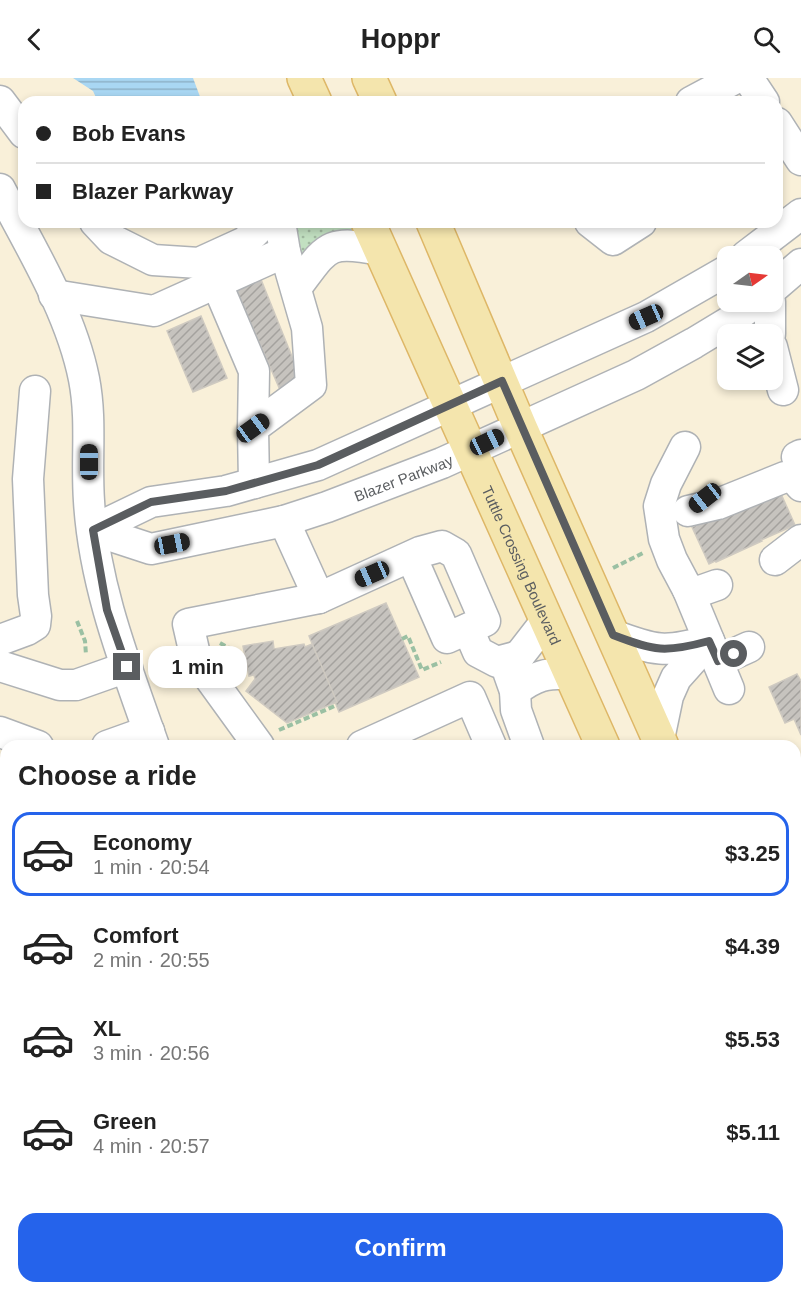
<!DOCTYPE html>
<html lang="en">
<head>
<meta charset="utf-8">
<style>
  :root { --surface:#fff; --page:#f6f6f6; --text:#222; --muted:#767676; --line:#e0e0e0; --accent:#2563eb }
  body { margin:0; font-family:Helvetica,sans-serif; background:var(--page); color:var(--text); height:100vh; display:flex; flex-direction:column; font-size:22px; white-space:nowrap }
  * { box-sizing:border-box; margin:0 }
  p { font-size:20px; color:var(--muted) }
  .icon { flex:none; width:33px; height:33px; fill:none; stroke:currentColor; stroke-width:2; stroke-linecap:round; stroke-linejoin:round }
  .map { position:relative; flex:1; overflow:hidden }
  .panel { position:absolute; left:0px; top:662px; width:801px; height:554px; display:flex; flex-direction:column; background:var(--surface); border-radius:18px 18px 0 0; box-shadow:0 3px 9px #0003 }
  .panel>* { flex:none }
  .top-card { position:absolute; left:18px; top:18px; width:765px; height:132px; border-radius:18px; box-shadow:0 3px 9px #0003; display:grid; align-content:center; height:132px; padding:0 18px; background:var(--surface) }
  .needle { width:39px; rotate:76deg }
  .tools { position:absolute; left:717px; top:168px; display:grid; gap:12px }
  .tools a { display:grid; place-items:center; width:66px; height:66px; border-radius:12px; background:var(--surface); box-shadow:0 3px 9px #0003; font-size:30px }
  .end { position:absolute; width:27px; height:27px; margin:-14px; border:8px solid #5a5d60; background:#fff; box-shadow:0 0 0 3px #fff }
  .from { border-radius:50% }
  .bubble { position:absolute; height:42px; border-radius:18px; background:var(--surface); box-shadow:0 3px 9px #0003; font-size:20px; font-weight:700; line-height:42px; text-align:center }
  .car { position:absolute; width:18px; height:36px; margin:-18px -9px; border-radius:8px; box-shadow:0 0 4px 2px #0007; background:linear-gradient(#222 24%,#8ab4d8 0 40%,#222 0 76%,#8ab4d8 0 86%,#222 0) }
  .top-card b { display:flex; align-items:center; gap:21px; height:57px; font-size:22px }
  .top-card b+b { border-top:2px solid var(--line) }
  .top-card i { width:15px; height:15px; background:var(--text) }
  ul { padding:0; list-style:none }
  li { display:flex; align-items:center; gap:18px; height:84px; margin:0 12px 9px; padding:0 6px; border:3px solid transparent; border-radius:18px }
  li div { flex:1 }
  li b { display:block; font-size:22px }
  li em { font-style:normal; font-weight:700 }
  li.on { border-color:var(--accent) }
  li>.icon { width:54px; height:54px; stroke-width:1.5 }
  h2 { padding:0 18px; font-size:27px; line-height:72px }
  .action { display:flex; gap:12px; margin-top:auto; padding:12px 18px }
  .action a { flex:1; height:69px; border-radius:18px; background:var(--accent); color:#fff; font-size:24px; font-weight:700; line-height:69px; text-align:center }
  header { display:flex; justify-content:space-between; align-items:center; height:78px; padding:0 18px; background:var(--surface); font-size:27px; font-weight:700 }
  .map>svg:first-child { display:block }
</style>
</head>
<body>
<header><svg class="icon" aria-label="back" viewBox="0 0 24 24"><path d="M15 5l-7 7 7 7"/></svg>Hoppr<svg class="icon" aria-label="search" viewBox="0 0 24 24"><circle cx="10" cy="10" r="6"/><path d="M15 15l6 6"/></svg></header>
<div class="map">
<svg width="801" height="1214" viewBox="0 0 801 1214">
  <defs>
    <pattern id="grass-dots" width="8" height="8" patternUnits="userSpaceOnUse" patternTransform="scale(1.5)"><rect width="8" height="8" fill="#c2e0c1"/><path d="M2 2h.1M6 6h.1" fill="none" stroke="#a1b9a0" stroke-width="1.8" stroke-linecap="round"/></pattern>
    <pattern id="water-rules" width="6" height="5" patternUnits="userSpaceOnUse" patternTransform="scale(1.5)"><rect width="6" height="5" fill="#a9d7f3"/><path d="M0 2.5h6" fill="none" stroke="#8db2c8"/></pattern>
    <pattern id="building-hatch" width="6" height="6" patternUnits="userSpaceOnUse" patternTransform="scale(1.5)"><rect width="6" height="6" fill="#c6c3be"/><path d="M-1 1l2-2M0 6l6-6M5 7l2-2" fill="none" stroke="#a4a29e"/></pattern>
  </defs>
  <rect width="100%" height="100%" fill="#ebe8e2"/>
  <path fill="#f9f0d9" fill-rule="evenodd" d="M 0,0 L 801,0 L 801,1214 L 566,1214 L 564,1209 L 795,1209 L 795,668 L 6,668 L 6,1209 L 249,1209 L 239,1214 L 0,1214 ZM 24,24 L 777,24 L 777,144 L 24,144 ZM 728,178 L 772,178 L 772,224 L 728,224 ZM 728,256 L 772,256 L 772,302 L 728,302 Z"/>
  <path fill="url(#grass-dots)" d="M 293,144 L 353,144 L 358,156 L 304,179 L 294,157 Z"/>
  <path fill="url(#water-rules)" d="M 73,0 L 193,0 L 202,24 L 98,24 L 93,13 Z"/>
  <g fill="url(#building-hatch)" stroke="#cfcac1" stroke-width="1.5">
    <path d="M 258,194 L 305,311 L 284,321 L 233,204 Z"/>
    <path d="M 201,238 L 227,300 L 193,314 L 167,253 Z"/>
    <path d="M 777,407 L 795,447 L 761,462 L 762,463 L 716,484 L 715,483 L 709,486 L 692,449 Z"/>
    <path d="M 386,525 L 419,599 L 339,634 L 309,558 Z"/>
    <path d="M 273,563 L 274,571 L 304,566 L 305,569 L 312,566 L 337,624 L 287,645 L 246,613 L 255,601 L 254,597 L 249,598 L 243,568 Z"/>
    <path d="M 797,596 L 801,603 L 801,657 L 794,641 L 785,645 L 769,609 Z"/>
    <path d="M 678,1209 L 743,1209 L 746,1214 L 681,1214 Z"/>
  </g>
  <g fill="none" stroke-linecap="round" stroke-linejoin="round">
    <g stroke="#afb2b5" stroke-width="33">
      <g id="minor">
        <path d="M 748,0 L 764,24"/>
        <path d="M 0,23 L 24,55"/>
        <path d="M 691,24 L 736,0"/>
        <path d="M 777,45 L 801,82"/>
        <path d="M 0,111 C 31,170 71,235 84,301 C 92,342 86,382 89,423 C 94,508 126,588 154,668"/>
        <path d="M 95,144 L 111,161 L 153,182 L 199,185 L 245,164 L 265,144"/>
        <path d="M 590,144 L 613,162 L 641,144"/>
        <path d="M 746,178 L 801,136"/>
        <path d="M 217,206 L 254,293 L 253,350"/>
        <path d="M 296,210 C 327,169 326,161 380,172"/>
        <path d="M 772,211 L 801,186"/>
        <path d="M 54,217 L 154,233 L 285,174"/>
        <path d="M 770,224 L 770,256"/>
        <path d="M 772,269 L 783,312"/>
        <path d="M 685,369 L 666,406 L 659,428 L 664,461 L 672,482 L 688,512 L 729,611"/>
        <path d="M 797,379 L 801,377"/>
        <path d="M 254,405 L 253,350 L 311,307 L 307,250 L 285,174 L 280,144"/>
        <path d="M 688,433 L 718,426 L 785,399 L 795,401 L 801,408"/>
        <path d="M 284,443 L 319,520"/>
        <path id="s1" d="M 93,452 L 151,471 L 284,443 L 327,429 L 442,385 L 636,297 L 694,265 L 732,242 L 756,224"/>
        <path d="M 93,452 L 151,424 L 226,413 L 318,387 L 646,239 L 728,192"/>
        <path d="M 775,482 L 801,462"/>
        <path d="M 688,512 L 700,513 L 717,507"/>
        <path d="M 468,551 L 478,574 L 497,584 L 519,578"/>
        <path d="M 613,557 C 656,573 664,575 709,563 L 676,600 L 668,618 L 659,661"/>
        <path d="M 0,562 L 27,552 L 35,547 L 36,538 L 33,517 L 28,401 L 35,313"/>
        <path d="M 718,583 L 749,569"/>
        <path d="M 0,588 L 60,607 L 76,607 L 127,589"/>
        <path d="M 515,613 C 536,597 546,595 571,596"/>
        <path d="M 0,654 L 38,668"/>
        <path d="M 107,668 L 149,653"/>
        <path d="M 259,668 L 196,581 L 188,546 L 319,520 L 420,474 L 442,468 L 456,476 L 485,543 L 447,560 L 411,478"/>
        <path d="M 362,668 L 470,619 L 491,668"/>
        <path d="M 529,668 L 516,632 L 515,613 L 509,596 L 519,578 L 547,542"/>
        <path d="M 795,767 L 801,790"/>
        <path d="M 795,926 L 801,923"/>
        <path d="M 589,1209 L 591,1214"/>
        <path d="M 647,1209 L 649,1214"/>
        <path d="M 782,1209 L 784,1214"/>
        <path d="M 92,1214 L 98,1209"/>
      </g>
    </g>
    <g stroke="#deb767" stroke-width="36">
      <g id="major">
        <path d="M 304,0 L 315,24"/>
        <path d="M 369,0 L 380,24"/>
        <path id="s2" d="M 368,144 L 603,668"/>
        <path d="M 433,144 L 520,349 L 662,668"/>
        <path d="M 795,964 L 801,977"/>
        <path d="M 795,1087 L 801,1099"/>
      </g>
    </g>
    <g stroke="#9bc0a3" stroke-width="4" stroke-dasharray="6 3" stroke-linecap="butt">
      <path d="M 613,490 L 643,475"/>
      <path d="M 77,543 L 85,563 L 86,577"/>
      <path d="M 402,561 L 408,558 L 422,592 L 441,584"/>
      <path d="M 220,565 L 229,570 L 233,588"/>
      <path d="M 279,652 L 337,627"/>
      <path d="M 795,890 L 799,900"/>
      <path d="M 795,1130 L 801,1141"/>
      <path d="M 138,1214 L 142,1209"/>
    </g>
    <use href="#minor" stroke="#fff" stroke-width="30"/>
    <use href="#major" stroke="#f4e5ad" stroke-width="33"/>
  </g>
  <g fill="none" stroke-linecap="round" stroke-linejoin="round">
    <path stroke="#5a5d60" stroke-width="8" d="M 127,589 L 107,532 L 93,452 L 151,424 L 226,413 L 318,387 L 502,303 L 613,557 C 655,573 665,575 709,563 L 718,583 L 734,576"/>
  </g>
  <g text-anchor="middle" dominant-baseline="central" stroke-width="4.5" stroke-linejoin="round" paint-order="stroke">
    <g font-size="15" fill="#5a5d60" stroke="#fff">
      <text stroke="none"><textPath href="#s1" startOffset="324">Blazer Parkway</textPath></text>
      <text stroke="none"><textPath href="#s2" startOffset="376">Tuttle Crossing Boulevard</textPath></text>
    </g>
  </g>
</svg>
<div class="tools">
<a><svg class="needle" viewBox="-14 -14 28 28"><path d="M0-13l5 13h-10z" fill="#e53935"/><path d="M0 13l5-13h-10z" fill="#767676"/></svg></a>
<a><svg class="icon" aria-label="layers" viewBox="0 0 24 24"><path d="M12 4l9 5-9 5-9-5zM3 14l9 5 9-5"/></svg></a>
</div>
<i class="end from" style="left:734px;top:576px"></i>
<i class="end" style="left:127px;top:589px"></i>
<div class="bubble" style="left:148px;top:568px;width:99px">1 min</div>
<i class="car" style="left:646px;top:239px;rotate:246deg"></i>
<i class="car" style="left:253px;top:350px;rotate:54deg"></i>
<i class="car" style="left:487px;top:364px;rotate:65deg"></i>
<i class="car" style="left:89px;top:384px;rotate:0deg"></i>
<i class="car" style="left:705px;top:420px;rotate:232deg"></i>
<i class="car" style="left:172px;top:466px;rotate:79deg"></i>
<i class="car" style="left:372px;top:496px;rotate:246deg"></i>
<div class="top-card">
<b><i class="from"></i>Bob Evans</b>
<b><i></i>Blazer Parkway</b>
</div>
<section class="panel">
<h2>Choose a ride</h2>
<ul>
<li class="on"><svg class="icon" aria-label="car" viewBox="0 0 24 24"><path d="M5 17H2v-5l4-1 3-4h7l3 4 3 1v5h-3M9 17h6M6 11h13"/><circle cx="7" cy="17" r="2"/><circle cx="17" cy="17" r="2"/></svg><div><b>Economy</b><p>1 min · 20:54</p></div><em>$3.25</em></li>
<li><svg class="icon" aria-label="car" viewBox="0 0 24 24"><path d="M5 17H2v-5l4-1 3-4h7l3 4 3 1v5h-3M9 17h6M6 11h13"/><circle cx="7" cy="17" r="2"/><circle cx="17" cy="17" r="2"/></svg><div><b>Comfort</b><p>2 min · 20:55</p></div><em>$4.39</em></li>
<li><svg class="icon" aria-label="car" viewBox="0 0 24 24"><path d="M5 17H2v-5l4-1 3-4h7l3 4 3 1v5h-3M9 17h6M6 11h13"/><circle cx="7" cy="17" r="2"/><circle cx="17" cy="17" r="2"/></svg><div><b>XL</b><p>3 min · 20:56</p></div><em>$5.53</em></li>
<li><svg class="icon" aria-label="car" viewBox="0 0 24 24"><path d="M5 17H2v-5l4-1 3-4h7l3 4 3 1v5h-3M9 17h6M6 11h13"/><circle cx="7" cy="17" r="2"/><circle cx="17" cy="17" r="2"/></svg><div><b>Green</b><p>4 min · 20:57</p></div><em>$5.11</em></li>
</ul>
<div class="action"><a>Confirm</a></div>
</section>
</div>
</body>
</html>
